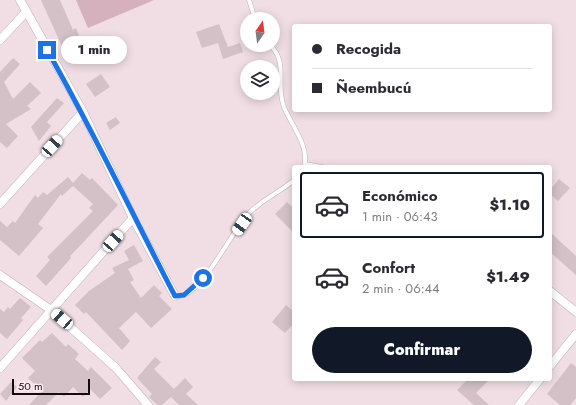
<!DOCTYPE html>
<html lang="es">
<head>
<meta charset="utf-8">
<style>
  :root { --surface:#fff; --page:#f7f7f7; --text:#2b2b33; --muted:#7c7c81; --line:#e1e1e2; --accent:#111827 }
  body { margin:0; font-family:Jost,sans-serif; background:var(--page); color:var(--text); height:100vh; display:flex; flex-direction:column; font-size:15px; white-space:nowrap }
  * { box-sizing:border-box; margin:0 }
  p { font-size:13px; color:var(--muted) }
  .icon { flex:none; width:22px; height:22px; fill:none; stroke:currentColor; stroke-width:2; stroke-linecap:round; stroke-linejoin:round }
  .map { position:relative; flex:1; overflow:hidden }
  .panel { position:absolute; left:292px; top:165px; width:260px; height:216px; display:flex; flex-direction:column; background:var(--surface); border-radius:4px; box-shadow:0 2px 10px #0003 }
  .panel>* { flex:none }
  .banner { position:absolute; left:292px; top:24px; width:260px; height:88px; border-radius:4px; box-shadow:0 2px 10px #0003; display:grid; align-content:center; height:88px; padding:0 20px; background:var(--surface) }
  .needle { width:26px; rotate:14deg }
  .tools { position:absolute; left:240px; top:12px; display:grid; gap:8px }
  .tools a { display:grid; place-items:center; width:40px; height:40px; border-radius:50%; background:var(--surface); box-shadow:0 2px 10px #0003; font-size:20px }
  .scale { position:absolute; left:12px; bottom:10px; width:78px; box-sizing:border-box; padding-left:4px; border:2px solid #130d0f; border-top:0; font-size:11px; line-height:14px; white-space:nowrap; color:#130d0f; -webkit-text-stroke:3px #fdecf2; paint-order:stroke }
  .end { position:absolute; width:18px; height:18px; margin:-9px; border:5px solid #1a73e8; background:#fff; box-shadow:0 0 0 2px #fff }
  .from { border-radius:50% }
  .bubble { position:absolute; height:28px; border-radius:14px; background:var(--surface); box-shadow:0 2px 10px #0003; font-size:13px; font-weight:800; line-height:28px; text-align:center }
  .car { position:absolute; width:12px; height:24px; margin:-12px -6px; border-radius:5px; box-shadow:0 0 3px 1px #0007; background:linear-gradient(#fff 24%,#345 0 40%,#fff 0 76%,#345 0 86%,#fff 0) }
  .banner b { display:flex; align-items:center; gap:14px; height:38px; font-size:15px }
  .banner b+b { border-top:1px solid var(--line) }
  .banner i { width:10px; height:10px; background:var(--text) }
  ul { padding:7px 0 0; list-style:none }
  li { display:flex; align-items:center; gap:12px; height:66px; margin:0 8px 6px; padding:0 12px; border:2px solid transparent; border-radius:4px }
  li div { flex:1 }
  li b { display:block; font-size:15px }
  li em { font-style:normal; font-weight:800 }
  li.current { border-color:var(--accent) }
  li>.icon { width:36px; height:36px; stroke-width:1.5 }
  .primary-button { display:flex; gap:8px; margin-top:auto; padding:8px 20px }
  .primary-button a { flex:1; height:46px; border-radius:24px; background:var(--accent); color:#fff; font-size:16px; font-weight:800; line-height:46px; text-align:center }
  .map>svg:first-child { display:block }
</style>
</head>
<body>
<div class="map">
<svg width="576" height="405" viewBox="0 0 576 405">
  <rect width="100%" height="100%" fill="#f0dee4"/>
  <path fill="#d5b0bd" d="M 76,0 L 154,0 L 88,28 Z"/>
  <g fill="#d3c1c7">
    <path d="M 41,0 L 60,0 L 73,30 L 76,28 L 80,38 L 73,41 L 80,54 L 70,64 Z"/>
    <path d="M 219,24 L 228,47 L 240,43 L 243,52 L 223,59 L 218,43 L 202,48 L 196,32 Z"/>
    <path d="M 13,58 L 20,64 L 4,82 L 13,99 L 30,82 L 41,93 L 27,106 L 31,109 L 6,124 L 18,136 L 7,148 L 0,142 L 0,72 Z"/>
    <path d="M 101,74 L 110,87 L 95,97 L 86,84 Z"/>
    <path d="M 57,98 L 64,103 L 47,122 L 51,126 L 39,141 L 31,127 Z"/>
    <path d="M 116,117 L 120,123 L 110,130 L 106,123 Z"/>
    <path d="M 82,173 L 90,180 L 92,178 L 118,205 L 76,250 L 70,256 L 71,258 L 46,286 L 36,276 L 50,260 L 47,257 L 93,211 L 89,208 L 93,204 L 73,186 L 62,196 L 61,194 L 38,224 L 43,228 L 19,256 L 0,240 L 0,221 L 7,227 L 13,221 L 15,223 L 35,195 L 38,198 L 43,192 L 47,195 L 68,177 L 73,183 Z"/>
    <path d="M 559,179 L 570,188 L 558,201 L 550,194 L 550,190 Z"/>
    <path d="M 287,202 L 294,209 L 294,233 L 275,214 Z"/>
    <path d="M 550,232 L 576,256 L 576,275 L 550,252 Z"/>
    <path d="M 134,245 L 143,261 L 128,269 L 134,280 L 130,282 L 141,298 L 154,285 L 162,293 L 159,296 L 172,309 L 151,328 L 136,312 L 119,328 L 130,341 L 122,350 L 86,312 L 84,314 L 75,305 L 89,291 L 115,273 L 112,268 L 129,260 L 124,251 Z"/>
    <path d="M 20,298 L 31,307 L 21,318 L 23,320 L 7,339 L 0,333 L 0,309 L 4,312 L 8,307 L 10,309 Z"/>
    <path d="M 286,305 L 294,312 L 294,323 L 285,333 L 272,322 Z"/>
    <path d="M 52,333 L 66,347 L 68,344 L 79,354 L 75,359 L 88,371 L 91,367 L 112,388 L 100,399 L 90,389 L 83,397 L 73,387 L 64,397 L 59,392 L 46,405 L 29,405 L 42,391 L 28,378 L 35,371 L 22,358 L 40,340 L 42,342 Z"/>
    <path d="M 155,357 L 161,362 L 154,369 L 174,389 L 185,378 L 193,387 L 186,394 L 198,405 L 179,405 L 171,397 L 162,405 L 157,405 L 149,397 L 152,394 L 137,378 Z"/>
    <path d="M 571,363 L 576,367 L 576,398 L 570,405 L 560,405 L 547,394 Z"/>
    <path d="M 468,379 L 490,379 L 476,393 L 489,405 L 474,405 L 457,390 Z"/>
    <path d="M 11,382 L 17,387 L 6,401 L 0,394 Z"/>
  </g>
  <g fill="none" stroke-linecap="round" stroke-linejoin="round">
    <g stroke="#c3b2b8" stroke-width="5">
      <g id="lane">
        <path d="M 249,0 L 255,19"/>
        <path d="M 270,45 C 289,63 275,85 284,107 C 291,125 310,146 304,167"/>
        <path d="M 305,164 L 322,167"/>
        <path d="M 175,296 C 178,296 182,296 184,295 C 205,288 232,231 249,213 C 262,200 280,192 294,180"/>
      </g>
    </g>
    <g stroke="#c3b2b8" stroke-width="9">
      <g id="street">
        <path d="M 20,0 L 83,112 L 133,218 L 175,296"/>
        <path d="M 0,40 L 26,12"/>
        <path d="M 0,204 L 83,112"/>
        <path d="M 0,275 L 51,310 L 116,368 L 148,405"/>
        <path d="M 550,291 L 576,312"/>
        <path d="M 550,366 L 576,334"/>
        <path d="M 0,368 L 133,218"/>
        <path d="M 519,405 L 540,379"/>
      </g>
    </g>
    <use href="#lane" stroke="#fff" stroke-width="4"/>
    <use href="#street" stroke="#fff" stroke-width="8"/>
  </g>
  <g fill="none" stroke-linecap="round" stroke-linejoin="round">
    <path stroke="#1a73e8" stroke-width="5" d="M 47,50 C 93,130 132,214 175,296 L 184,295 L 203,278"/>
  </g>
</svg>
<div class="tools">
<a><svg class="needle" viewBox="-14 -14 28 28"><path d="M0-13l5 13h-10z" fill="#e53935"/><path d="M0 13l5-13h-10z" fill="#7c7c81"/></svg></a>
<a><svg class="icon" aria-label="layers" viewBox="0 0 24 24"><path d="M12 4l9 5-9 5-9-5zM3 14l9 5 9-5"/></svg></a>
</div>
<div class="scale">50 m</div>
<i class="end from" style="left:203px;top:278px"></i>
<i class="end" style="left:47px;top:50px"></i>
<div class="bubble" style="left:61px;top:36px;width:66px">1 min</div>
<i class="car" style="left:52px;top:146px;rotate:42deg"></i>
<i class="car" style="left:242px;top:224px;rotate:215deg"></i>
<i class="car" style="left:113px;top:241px;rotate:42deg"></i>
<i class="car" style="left:62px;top:319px;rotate:311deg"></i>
<div class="banner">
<b><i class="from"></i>Recogida</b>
<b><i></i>Ñeembucú</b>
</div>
<section class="panel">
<ul>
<li class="current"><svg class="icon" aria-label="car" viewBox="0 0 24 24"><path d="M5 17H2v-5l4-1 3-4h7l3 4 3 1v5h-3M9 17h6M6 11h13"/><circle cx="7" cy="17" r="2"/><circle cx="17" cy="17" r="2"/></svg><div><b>Económico</b><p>1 min · 06:43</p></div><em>$1.10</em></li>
<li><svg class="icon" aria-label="car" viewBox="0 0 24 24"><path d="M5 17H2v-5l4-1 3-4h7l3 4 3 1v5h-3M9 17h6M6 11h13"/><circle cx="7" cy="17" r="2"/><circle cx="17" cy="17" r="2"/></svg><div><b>Confort</b><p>2 min · 06:44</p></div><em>$1.49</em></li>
</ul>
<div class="primary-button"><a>Confirmar</a></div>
</section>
</div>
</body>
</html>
